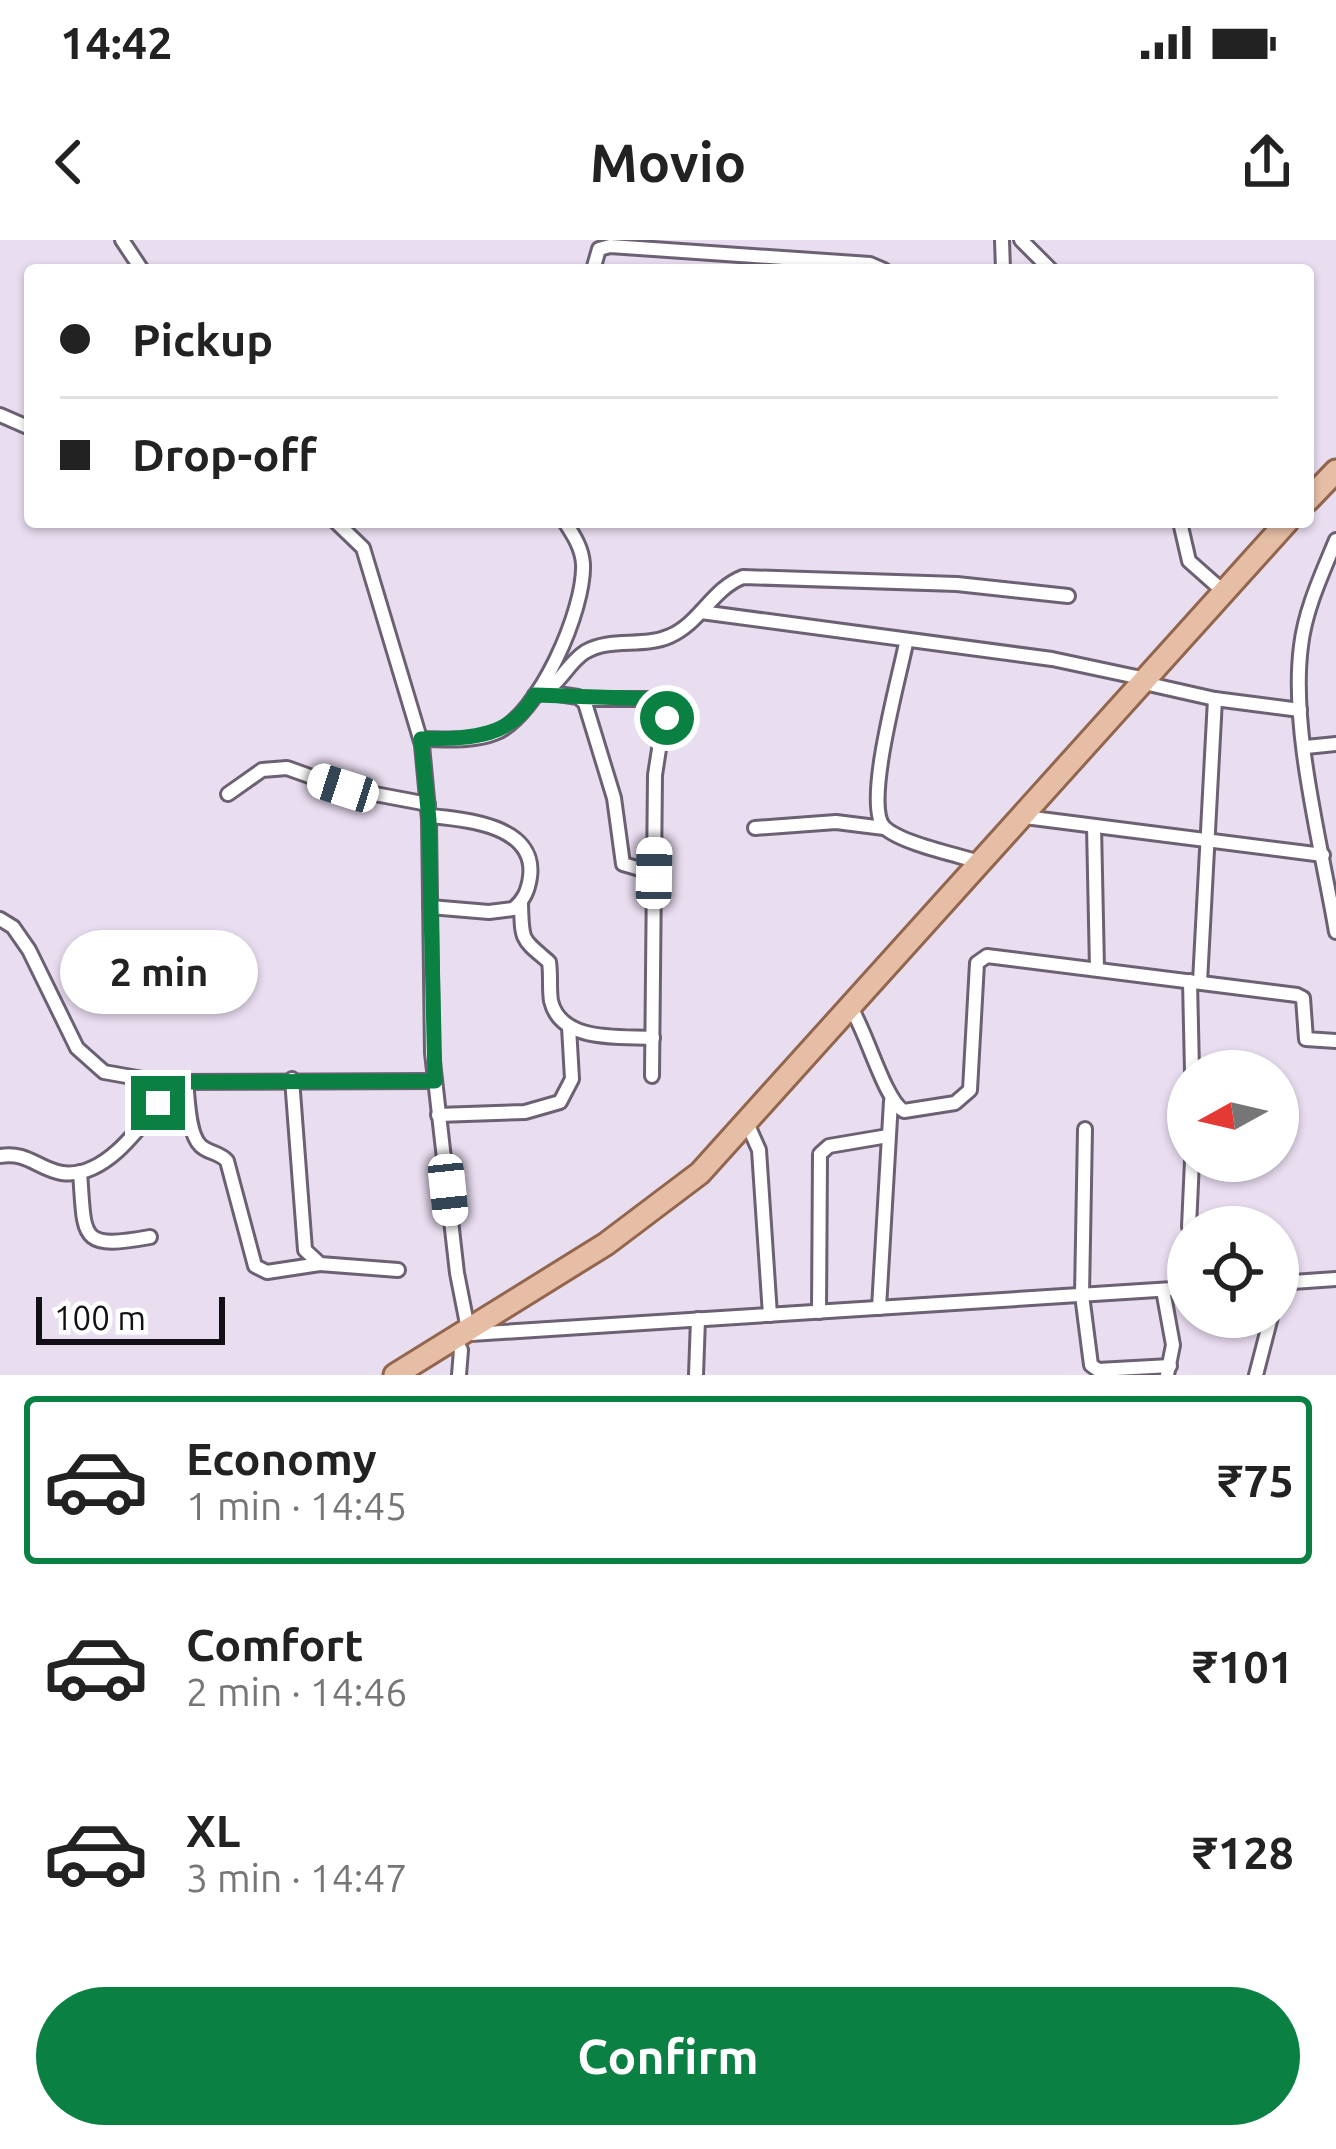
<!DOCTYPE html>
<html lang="en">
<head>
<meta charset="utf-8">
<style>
  :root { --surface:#fff; --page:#f6f6f6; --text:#222; --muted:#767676; --line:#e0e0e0; --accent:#0b8043 }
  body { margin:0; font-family:Ubuntu,sans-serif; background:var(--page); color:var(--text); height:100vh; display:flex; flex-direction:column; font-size:45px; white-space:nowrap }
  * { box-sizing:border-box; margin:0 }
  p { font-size:39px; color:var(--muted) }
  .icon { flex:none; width:66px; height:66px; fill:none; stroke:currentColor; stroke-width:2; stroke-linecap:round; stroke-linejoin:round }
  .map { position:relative; height:1135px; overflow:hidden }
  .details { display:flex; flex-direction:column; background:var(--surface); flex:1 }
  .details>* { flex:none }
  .hud { position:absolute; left:24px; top:24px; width:1290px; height:264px; border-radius:12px; box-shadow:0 3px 9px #0004; display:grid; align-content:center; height:264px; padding:0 36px; background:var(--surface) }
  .needle { width:78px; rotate:262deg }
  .buttons { position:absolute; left:1167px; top:810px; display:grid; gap:24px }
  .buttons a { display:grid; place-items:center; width:132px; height:132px; border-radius:50%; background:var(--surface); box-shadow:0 3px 9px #0004; font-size:60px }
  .scale { position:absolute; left:36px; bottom:30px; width:189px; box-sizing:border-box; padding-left:12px; border:6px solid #130f16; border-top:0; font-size:33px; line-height:42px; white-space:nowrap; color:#130f16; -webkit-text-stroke:9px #fff; paint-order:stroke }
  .end { position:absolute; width:54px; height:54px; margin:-27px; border:15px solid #0b8043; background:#fff; box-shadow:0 0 0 6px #fff }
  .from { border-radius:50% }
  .bubble { position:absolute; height:84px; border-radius:42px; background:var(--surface); box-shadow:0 3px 9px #0004; font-size:39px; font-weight:600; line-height:84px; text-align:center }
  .car { position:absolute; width:36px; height:72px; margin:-36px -18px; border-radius:15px; box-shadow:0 0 9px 3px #0007; background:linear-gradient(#fff 24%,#345 0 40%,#fff 0 76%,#345 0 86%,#fff 0) }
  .hud b { display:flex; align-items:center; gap:42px; height:114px; font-size:45px }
  .hud b+b { border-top:3px solid var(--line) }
  .hud i { width:30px; height:30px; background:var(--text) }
  ul { padding:21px 0 0; list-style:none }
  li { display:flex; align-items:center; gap:36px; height:168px; margin:0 24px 18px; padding:0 12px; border:6px solid transparent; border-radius:12px }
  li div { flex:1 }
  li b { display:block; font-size:45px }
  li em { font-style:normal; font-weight:600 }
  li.on { border-color:var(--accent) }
  li>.icon { width:108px; height:108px; stroke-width:1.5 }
  .primary-button { display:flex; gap:24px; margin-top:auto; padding:24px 36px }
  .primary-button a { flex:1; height:138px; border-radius:72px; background:var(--accent); color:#fff; font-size:48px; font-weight:600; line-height:138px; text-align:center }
  .status { display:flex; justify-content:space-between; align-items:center; height:84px; padding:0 60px; background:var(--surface); direction:ltr }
  .status svg { height:33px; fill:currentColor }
  header { display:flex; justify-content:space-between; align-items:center; height:156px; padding:0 36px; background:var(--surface); font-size:54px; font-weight:600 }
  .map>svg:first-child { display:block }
</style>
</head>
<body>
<div class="status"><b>14:42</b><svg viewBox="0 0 49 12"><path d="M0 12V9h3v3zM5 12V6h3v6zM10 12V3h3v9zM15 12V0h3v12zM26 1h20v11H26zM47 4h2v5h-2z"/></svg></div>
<header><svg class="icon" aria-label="back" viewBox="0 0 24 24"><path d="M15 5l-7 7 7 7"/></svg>Movio<svg class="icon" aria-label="share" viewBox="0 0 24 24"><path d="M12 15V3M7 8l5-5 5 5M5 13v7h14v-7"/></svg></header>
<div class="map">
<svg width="1336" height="1135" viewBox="0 0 1336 1135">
  <rect width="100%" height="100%" fill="#e9ddf0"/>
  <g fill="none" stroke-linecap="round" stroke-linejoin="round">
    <g stroke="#6c6172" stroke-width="18">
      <g id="minor">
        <path d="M 122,0 L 142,30"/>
        <path d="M 1002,0 L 1003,30"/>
        <path d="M 1021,0 L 1051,30"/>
        <path d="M 593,30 L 599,9 L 610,6 L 870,24 L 884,30"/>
        <path d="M 0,175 L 30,188"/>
        <path d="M 336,282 L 363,308 L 422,505 L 429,580 L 432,813 L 457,1033 L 468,1089"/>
        <path d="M 1180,282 L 1189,321 L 1224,352"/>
        <path d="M 1336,300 C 1322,334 1305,370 1301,406 C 1290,489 1322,608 1336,692"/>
        <path d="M 701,372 L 1052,419 L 1146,439"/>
        <path d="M 906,403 C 900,435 863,565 884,587 C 900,603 957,615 980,622"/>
        <path d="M 1144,443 L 1215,459 L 1300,470"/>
        <path d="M 545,452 L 578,457 L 585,463 L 614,558 L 623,624 L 654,633 L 652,836"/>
        <path d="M 535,455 C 559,449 566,424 585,412 C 610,397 643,408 670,396 C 700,383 712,349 743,337 L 957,344 L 1068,356"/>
        <path d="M 582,459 L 658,459 L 666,464 L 655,535 L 654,633"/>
        <path d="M 421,499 C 444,499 473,502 495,493 C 539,476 585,369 583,324 C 582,308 574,296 565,282"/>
        <path d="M 1306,507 L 1336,504"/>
        <path d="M 228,554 L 262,530 L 287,528 L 343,548 L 428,564"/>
        <path d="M 429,576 C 464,579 537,585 530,637 C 528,651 524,660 513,669 L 489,672 L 430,667"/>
        <path d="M 1025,577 L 1323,615"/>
        <path d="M 1094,586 L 1097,729"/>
        <path d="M 755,588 L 836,582 L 884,588"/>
        <path d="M 521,663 C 522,702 521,698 549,722 C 551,735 549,748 551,761 C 561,803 620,796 653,798"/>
        <path d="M 0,679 L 13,687 L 29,710 L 77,808 L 104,832 L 160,842 L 435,841"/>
        <path d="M 1190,741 L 1192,831"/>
        <path d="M 1200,742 L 1215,459"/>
        <path d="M 851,768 C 867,793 885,861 904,871 L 955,863 L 970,850 L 977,723 L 987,716 L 1297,755 L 1303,758 L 1306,799 L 1336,801"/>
        <path d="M 292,839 L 305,1010 L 320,1024 L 398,1030"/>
        <path d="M 186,841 C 188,857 188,893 200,905 C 207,913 219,912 227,921 L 255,1026 L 267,1032 L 320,1024"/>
        <path d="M 438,875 L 525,872 L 560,862 L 572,839 L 569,787"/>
        <path d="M 747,883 L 759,910 L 770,1075"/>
        <path d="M 1085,889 L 1082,1055 L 1091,1125 L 1098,1130 L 1170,1126"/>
        <path d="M 0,916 C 27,911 38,929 62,933 C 110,940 149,874 175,842"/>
        <path d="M 80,932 C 85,998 78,1010 150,997"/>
        <path d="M 1189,987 L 1192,921"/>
        <path d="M 1188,1008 L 1188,1022"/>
        <path d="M 1278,1043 L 1336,1039"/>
        <path d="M 1163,1050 L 1173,1105 L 1167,1135"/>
        <path d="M 879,1068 L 891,861"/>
        <path d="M 819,1072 L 820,914 L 829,906 L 888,896"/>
        <path d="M 471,1094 L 1188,1048"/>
        <path d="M 454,1098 L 461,1110 L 459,1135"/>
        <path d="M 696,1135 L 698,1079"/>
        <path d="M 1256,1135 L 1271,1077"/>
      </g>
    </g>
    <g stroke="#92654d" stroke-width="27">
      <g id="primary">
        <path d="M 1308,260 L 1336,231"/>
        <path d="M 395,1135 L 606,1004 L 700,933 L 1287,282"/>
      </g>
    </g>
    <use href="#minor" stroke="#fff" stroke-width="12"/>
    <use href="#primary" stroke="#e6bea6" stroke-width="21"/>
  </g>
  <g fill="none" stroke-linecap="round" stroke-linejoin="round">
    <path stroke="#0b8043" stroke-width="15" d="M 158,863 L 175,842 L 435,841 L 429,580 L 421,499 C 467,498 510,500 535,455 L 658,459 L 666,464 L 667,478"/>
  </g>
</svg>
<div class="buttons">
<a><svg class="needle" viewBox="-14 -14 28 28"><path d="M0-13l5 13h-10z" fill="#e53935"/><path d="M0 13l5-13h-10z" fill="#767676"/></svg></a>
<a><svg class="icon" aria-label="locate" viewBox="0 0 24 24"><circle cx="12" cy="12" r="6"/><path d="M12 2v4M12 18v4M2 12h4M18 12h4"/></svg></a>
</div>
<div class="scale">100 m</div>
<i class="end from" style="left:667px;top:478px"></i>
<i class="end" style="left:158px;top:863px"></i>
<div class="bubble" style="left:60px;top:690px;width:198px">2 min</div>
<i class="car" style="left:343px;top:548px;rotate:288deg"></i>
<i class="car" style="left:654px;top:633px;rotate:1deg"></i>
<i class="car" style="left:448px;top:950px;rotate:174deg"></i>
<div class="hud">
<b><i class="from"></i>Pickup</b>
<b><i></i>Drop-off</b>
</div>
</div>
<section class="details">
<ul>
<li class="on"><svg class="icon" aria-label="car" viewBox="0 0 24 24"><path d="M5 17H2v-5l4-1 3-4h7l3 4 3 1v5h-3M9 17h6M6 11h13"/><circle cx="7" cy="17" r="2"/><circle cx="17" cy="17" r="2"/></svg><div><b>Economy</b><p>1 min · 14:45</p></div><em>₹75</em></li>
<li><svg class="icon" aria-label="car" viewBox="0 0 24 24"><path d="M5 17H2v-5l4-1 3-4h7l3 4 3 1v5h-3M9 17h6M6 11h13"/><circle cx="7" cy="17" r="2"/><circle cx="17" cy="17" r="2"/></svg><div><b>Comfort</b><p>2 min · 14:46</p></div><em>₹101</em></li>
<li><svg class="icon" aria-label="car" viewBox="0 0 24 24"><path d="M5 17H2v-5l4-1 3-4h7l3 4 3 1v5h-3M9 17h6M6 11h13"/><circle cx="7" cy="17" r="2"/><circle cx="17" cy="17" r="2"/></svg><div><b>XL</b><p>3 min · 14:47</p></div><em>₹128</em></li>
</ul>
<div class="primary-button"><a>Confirm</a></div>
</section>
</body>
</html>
